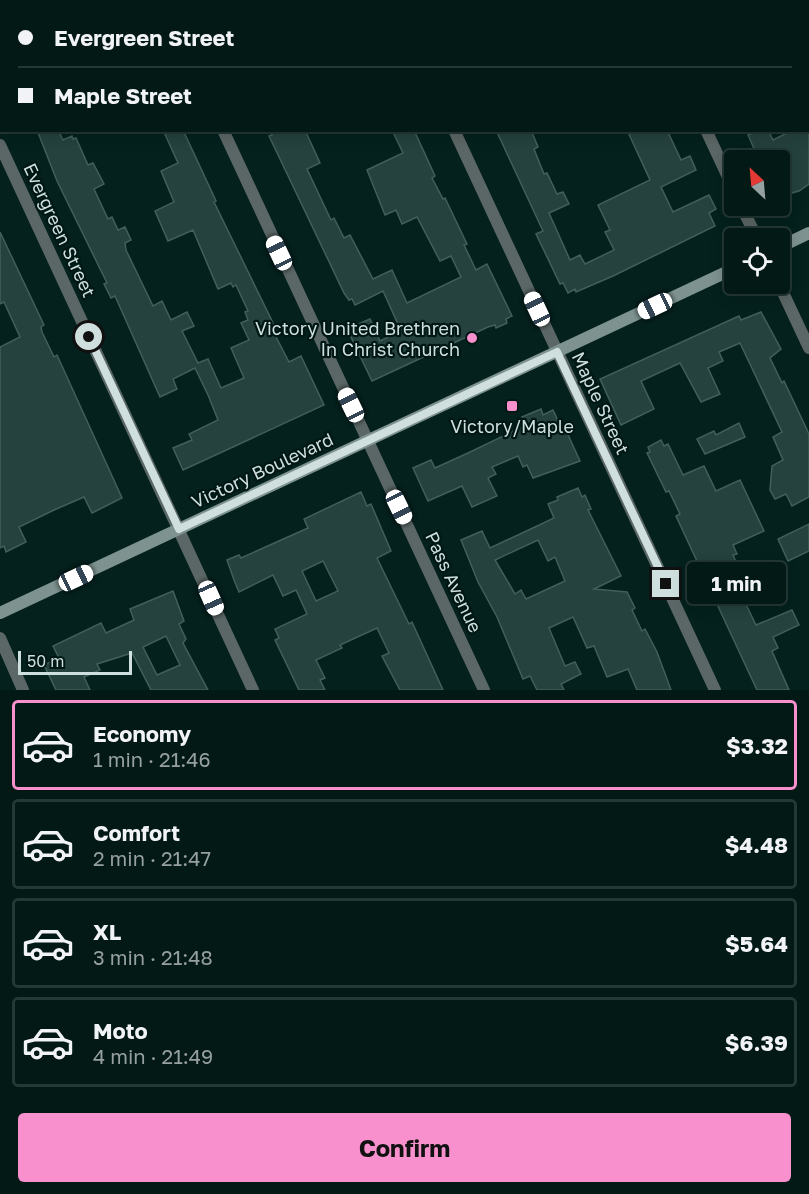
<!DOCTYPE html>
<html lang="en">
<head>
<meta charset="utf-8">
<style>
  :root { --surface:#031916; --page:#112623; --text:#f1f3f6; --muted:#97a0a1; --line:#243835; --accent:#f790cd }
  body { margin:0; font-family:"Golos Text",sans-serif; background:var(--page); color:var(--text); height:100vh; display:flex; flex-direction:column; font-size:22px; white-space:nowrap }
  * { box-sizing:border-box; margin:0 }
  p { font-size:20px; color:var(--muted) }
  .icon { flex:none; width:33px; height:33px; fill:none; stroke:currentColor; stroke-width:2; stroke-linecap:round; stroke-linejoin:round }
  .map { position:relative; height:690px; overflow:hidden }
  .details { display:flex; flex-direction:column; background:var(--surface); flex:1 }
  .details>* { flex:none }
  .banner { position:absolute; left:0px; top:0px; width:810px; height:132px; box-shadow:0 3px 15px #0003,0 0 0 2px var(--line); display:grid; align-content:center; height:132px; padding:0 18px; background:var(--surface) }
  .needle { width:39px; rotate:334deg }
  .tools { position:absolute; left:724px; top:150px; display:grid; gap:12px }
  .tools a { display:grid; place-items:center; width:66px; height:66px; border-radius:6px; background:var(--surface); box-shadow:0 3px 15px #0003,0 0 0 2px var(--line); font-size:30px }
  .scale { position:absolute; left:18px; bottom:15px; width:114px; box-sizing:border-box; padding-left:6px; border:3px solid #cfdfdd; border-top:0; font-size:16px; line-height:21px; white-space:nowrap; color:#cfdfdd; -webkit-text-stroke:4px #001815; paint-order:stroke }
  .end { position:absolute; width:27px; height:27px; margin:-14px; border:8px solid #cfdfdd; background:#111; box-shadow:0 0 0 3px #111 }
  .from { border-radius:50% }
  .bubble { position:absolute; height:42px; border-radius:6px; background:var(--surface); box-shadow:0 3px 15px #0003,0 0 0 2px var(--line); font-size:20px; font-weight:700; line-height:42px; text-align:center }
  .car { position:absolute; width:18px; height:36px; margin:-18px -9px; border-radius:8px; box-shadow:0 0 4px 2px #0007; background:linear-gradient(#fff 24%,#345 0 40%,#fff 0 76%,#345 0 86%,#fff 0) }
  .banner b { display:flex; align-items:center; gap:21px; height:57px; font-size:22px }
  .banner b+b { border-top:2px solid var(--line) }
  .banner i { width:15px; height:15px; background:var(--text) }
  ul { padding:10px 0 0; list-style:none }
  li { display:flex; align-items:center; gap:18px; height:90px; margin:0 12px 9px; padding:0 6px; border:3px solid var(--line); border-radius:6px }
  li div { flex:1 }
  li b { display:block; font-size:22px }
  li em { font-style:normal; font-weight:700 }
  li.current { border-color:var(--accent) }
  li>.icon { width:54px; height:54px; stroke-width:1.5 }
  .action { display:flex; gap:12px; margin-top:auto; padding:12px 18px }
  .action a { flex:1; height:69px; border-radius:6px; background:var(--accent); color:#111; font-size:24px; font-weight:700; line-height:69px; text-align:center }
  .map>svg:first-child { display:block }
</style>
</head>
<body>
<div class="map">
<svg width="809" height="690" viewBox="0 0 809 690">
  <rect width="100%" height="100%" fill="#04211e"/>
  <g fill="#25423f" stroke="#425f5b" stroke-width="1.5" fill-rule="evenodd">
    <path d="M 809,123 L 809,184 L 799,191 L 784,195 L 780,187 L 780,160 L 759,160 L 748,135 L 759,130 L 768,130 L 773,140 L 793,130 L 808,130 Z"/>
    <path d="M 37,130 L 58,130 L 63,140 L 72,136 L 73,139 L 76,138 L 88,165 L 93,163 L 104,184 L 94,189 L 108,219 L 112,217 L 118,230 L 125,227 L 131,240 L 125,243 L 126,250 L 153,306 L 162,301 L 171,320 L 187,312 L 194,326 L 182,331 L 198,363 L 208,359 L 221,388 L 244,378 L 231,348 L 249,340 L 241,323 L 248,320 L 245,312 L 248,311 L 236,285 L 233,287 L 231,283 L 218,289 L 193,230 L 168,241 L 155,211 L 174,202 L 161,171 L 178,163 L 163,130 L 183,130 L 216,201 L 214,202 L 276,329 L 273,331 L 289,362 L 301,356 L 324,405 L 183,470 L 173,448 L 192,440 L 189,434 L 218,420 L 208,395 L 195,368 L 173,379 L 177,389 L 160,397 L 115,296 L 111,298 L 104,284 L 107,283 L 57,181 Z"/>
    <path d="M 269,130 L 305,130 L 320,163 L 307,169 L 331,220 L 334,218 L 344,238 L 350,235 L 373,279 L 392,270 L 407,303 L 461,277 L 451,256 L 440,261 L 417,217 L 402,224 L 396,210 L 385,215 L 367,170 L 403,153 L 392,130 L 414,130 L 435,176 L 432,178 L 443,199 L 445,198 L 467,244 L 464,245 L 476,270 L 487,264 L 512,316 L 506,319 L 507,323 L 496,328 L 495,325 L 488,327 L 372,381 L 347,329 L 370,319 L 380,341 L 401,331 L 383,291 L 355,305 L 352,299 L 349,300 L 344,293 L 269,136 L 272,135 Z"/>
    <path d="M 496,130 L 531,130 L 538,147 L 534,149 L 544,174 L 547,173 L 557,194 L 563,192 L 569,204 L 549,213 L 570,260 L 580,255 L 585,264 L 614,250 L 605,232 L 610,230 L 598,205 L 650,180 L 627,130 L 667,130 L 681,160 L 690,156 L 696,170 L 661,187 L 673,212 L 709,195 L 716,209 L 709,213 L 715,226 L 613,276 L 576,292 L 575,289 L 568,293 L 563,283 L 560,284 L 536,234 L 543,231 Z"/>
    <path d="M 0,232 L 44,325 L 41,327 L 42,332 L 54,357 L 57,355 L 122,498 L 92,513 L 84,497 L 54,510 L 19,527 L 26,542 L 6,552 L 4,546 L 0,548 L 0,347 L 20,337 L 4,302 L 0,304 Z"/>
    <path d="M 761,312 L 781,349 L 770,358 L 782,383 L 784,381 L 809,434 L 809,497 L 792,506 L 786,494 L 775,499 L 770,490 L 772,466 L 783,460 L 773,437 L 782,432 L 740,343 L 719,352 L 723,361 L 708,368 L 720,394 L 701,402 L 680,363 L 641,381 L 654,409 L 621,425 L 600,379 L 739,316 L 741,320 Z"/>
    <path d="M 541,409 L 543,415 L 553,410 L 561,427 L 564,426 L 580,461 L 533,478 L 527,465 L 523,467 L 518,456 L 492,467 L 496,474 L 488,478 L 497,496 L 472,507 L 462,486 L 428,501 L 413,468 L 431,460 L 435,468 L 468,453 L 526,425 L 522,417 Z"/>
    <path d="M 739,423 L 745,437 L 705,454 L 697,439 L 714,431 L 716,435 Z"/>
    <path d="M 661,440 L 664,446 L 668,444 L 683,475 L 704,466 L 716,491 L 740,480 L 764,531 L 733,545 L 737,554 L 733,555 L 748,589 L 740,592 L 756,625 L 792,610 L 799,625 L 773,637 L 778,648 L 772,651 L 789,690 L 757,690 L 676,516 L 680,514 L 669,491 L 666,492 L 647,453 L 650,452 L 648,447 Z"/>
    <path d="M 578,488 L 582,497 L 585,495 L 591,509 L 588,510 L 621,576 L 594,589 L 627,592 L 635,608 L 632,610 L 642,631 L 645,629 L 657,652 L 671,690 L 637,690 L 628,669 L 607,677 L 594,646 L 587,648 L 573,617 L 549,628 L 565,666 L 575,662 L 581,674 L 561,684 L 564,690 L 537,690 L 530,676 L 523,679 L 497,617 L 478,582 L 461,540 L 482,531 L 490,548 L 535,527 L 554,518 L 548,504 L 558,500 L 557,497 ZM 538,540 L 548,561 L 555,557 L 565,581 L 526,599 L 521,590 L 515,594 L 495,560 Z"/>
    <path d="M 361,492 L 367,506 L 371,504 L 391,551 L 377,558 L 409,624 L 412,622 L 443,690 L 400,690 L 382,656 L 389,653 L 377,628 L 340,645 L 342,648 L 316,660 L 325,678 L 320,680 L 325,690 L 299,690 L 275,640 L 279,638 L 275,629 L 307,614 L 296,590 L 283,596 L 273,575 L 239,592 L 234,580 L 227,560 L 239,555 L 241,558 L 308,528 L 304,519 ZM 323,561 L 338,591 L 316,601 L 302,571 Z"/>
    <path d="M 809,524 L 809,551 L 788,561 L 778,539 Z"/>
    <path d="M 173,591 L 184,621 L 179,624 L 186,639 L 183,643 L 208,690 L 151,690 L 132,653 L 97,664 L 100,670 L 84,677 L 90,690 L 56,690 L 44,665 L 59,658 L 53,646 L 101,623 L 106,633 L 134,620 L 130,609 ZM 166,636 L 180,665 L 157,675 L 143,647 Z"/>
  </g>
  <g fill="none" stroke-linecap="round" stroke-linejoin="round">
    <g stroke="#5b6766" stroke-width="12">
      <path d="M 162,0 L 163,2"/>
      <path d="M 393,0 L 394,2"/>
      <path d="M 645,0 L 646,2"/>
      <path d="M 224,2 L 227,0"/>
      <path d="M 0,106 L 2,105"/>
      <path d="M 223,130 L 484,690"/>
      <path d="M 454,130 L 715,690"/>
      <path d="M 706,130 L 735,192"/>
      <path d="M 0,145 L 253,690"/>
      <path d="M 741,206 L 757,238"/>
      <path d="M 779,284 L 809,348"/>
      <path d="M 0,638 L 23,690"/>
    </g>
    <g stroke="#7e9390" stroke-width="12">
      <path d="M 780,247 L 809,233"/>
      <path d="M 0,613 L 735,268"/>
    </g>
  </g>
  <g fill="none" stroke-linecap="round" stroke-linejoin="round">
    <path stroke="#cfdfdd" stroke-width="8" d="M 89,337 L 179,529 L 557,352 L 666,584"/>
  </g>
  <g fill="#f790cd" stroke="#001815" stroke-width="2">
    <circle cx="472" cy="338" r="6"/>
    <rect x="506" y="400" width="12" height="12" rx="3"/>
  </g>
  <g text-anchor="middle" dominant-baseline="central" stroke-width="4.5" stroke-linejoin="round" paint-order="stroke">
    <g font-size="18" fill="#cfdfdd" stroke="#001815">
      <text transform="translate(60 230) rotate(65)">Evergreen Street</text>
      <text transform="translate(601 403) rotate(65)">Maple Street</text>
      <text transform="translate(262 470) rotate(-25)">Victory Boulevard</text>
      <text transform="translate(454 582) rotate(65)">Pass Avenue</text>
    </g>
    <g font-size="18" fill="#cfdfdd" stroke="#001815" text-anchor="end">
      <text x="460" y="328">Victory United Brethren<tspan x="460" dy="21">In Christ Church</tspan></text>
      <text x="512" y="426" text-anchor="middle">Victory/Maple</text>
    </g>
  </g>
</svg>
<div class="tools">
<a><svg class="needle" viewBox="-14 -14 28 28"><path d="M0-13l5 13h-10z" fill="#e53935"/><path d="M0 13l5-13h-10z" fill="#97a0a1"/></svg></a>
<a><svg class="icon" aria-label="locate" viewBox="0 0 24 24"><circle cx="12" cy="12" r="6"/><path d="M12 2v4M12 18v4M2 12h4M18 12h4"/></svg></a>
</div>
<div class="scale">50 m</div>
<i class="end from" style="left:89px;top:337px"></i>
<i class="end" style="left:666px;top:584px"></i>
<div class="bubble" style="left:687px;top:562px;width:99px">1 min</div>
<i class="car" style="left:279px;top:253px;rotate:335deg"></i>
<i class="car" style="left:655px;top:306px;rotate:245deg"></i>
<i class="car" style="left:537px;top:309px;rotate:335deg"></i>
<i class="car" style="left:351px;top:405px;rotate:334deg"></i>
<i class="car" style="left:399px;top:507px;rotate:154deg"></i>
<i class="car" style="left:76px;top:578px;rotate:65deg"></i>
<i class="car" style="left:211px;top:598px;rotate:156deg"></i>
<div class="banner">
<b><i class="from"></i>Evergreen Street</b>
<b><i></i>Maple Street</b>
</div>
</div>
<section class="details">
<ul>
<li class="current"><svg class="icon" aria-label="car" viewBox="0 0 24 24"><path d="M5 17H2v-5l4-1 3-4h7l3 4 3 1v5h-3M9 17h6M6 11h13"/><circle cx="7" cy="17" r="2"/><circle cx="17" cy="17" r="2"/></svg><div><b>Economy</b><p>1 min · 21:46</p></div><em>$3.32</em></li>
<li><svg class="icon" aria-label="car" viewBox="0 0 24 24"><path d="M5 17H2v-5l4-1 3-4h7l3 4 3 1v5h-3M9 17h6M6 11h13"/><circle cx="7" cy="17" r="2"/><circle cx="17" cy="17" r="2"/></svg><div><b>Comfort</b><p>2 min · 21:47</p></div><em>$4.48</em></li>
<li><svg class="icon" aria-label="car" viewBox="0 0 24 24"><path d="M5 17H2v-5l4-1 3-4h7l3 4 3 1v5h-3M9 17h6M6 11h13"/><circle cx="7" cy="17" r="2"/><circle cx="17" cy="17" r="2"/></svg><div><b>XL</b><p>3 min · 21:48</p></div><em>$5.64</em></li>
<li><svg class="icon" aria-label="car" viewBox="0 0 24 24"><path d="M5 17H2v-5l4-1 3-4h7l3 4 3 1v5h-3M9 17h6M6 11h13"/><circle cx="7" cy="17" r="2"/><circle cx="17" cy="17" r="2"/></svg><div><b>Moto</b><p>4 min · 21:49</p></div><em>$6.39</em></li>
</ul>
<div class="action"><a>Confirm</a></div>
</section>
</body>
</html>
